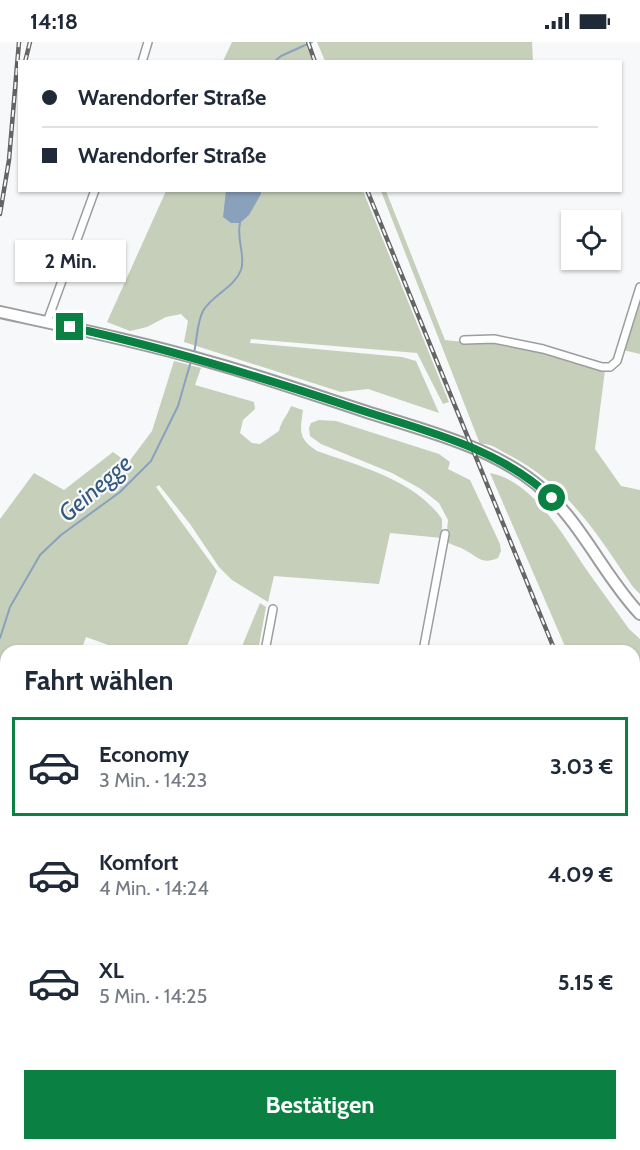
<!DOCTYPE html>
<html lang="de">
<head>
<meta charset="utf-8">
<style>
  :root { --surface:#fff; --page:#f2f2f3; --text:#1f2937; --muted:#747a83; --line:#e0e1e3; --accent:#0b8043 }
  body { margin:0; font-family:Cabin,sans-serif; background:var(--page); color:var(--text); height:100vh; display:flex; flex-direction:column; font-size:22px; white-space:nowrap }
  * { box-sizing:border-box; margin:0 }
  p { font-size:20px; color:var(--muted) }
  .icon { flex:none; width:33px; height:33px; fill:none; stroke:currentColor; stroke-width:2; stroke-linecap:round; stroke-linejoin:round }
  .map { position:relative; flex:1; overflow:hidden }
  .drawer { position:absolute; left:0px; top:603px; width:640px; height:506px; display:flex; flex-direction:column; background:var(--surface); border-radius:18px 18px 0 0; box-shadow:0 2px 4px #0004 }
  .drawer>* { flex:none }
  .top-card { position:absolute; left:18px; top:18px; width:604px; height:132px; border-radius:0px; box-shadow:0 2px 4px #0004; display:grid; align-content:center; height:132px; padding:0 24px; background:var(--surface) }
  .controls { position:absolute; left:561px; top:168px; display:grid; gap:12px }
  .controls a { display:grid; place-items:center; width:60px; height:60px; border-radius:0px; background:var(--surface); box-shadow:0 2px 4px #0004; font-size:30px }
  .end { position:absolute; width:27px; height:27px; margin:-14px; border:8px solid #0b8043; background:#fff; box-shadow:0 0 0 3px #fff }
  .from { border-radius:50% }
  .bubble { position:absolute; height:42px; border-radius:0px; background:var(--surface); box-shadow:0 2px 4px #0004; font-size:20px; font-weight:700; line-height:42px; text-align:center }
  .top-card b { display:flex; align-items:center; gap:21px; height:57px; font-size:22px }
  .top-card b+b { border-top:2px solid var(--line) }
  .top-card i { width:15px; height:15px; background:var(--text) }
  ul { padding:0; list-style:none }
  li { display:flex; align-items:center; gap:18px; height:99px; margin:0 12px 9px; padding:0 12px; border:3px solid transparent; border-radius:0px }
  li div { flex:1 }
  li b { display:block; font-size:22px }
  li em { font-style:normal; font-weight:700 }
  li.active { border-color:var(--accent) }
  li>.icon { width:54px; height:54px; stroke-width:1.5 }
  h2 { padding:0 24px; font-size:27px; line-height:72px }
  .button { display:flex; gap:12px; margin-top:auto; padding:12px 24px }
  .button a { flex:1; height:69px; border-radius:0px; background:var(--accent); color:#fff; font-size:24px; font-weight:700; line-height:69px; text-align:center }
  .status { display:flex; justify-content:space-between; align-items:center; height:42px; padding:0 30px; background:var(--surface); direction:ltr }
  .status svg { height:16px; fill:currentColor }
  .map>svg:first-child { display:block }
</style>
</head>
<body>
<div class="status"><b>14:18</b><svg viewBox="0 0 49 12"><path d="M0 12V9h3v3zM5 12V6h3v6zM10 12V3h3v9zM15 12V0h3v12zM26 1h20v11H26zM47 4h2v5h-2z"/></svg></div>
<div class="map">
<svg width="640" height="1108" viewBox="0 0 640 1108">
  <rect width="100%" height="100%" fill="#f7f8f9"/>
  <g fill="#c6cfba">
    <path d="M 232,0 L 305,0 L 313,19 L 223,19 Z"/>
    <path d="M 317,0 L 532,0 L 533,19 L 325,19 Z"/>
    <path d="M 166,149 L 363,149 L 449,360 L 443,362 L 417,311 L 251,297 L 250,301 L 402,315 L 416,319 L 439,371 L 368,347 L 341,350 L 184,300 L 188,279 L 181,272 L 166,275 L 147,285 L 130,289 L 107,280 Z"/>
    <path d="M 381,149 L 386,149 L 445,298 C 462,301 479,297 496,300 C 533,305 569,318 605,328 L 595,407 L 621,444 L 640,448 L 640,552 L 633,545 C 595,489 567,442 505,411 C 496,406 489,401 480,402 Z"/>
    <path d="M 640,253 L 640,312 L 623,308 Z"/>
    <path d="M 174,319 L 201,326 L 195,343 L 254,360 L 255,367 L 243,378 L 240,391 L 252,401 L 260,402 L 279,389 C 281,379 287,374 291,364 L 303,368 C 300,389 298,397 317,409 C 359,424 415,438 442,477 L 442,496 L 390,491 L 379,542 L 274,534 L 268,560 L 232,538 L 219,525 L 190,482 L 159,443 L 156,445 L 217,529 L 185,609 L 125,609 L 86,595 L 81,609 L 6,609 L 6,759 L 0,757 L 0,477 L 34,431 L 64,448 L 113,410 L 128,421 L 152,389 Z"/>
    <path d="M 319,378 L 336,379 L 439,412 L 450,420 L 448,427 L 470,438 L 500,502 L 501,509 L 498,516 C 482,523 478,515 465,508 C 459,504 452,504 446,499 L 448,478 L 439,461 L 421,447 L 392,431 L 321,402 L 310,394 L 309,386 L 311,381 Z"/>
    <path d="M 490,431 C 533,439 563,493 586,527 C 600,547 615,567 629,587 L 640,597 L 640,669 L 635,668 L 634,609 L 567,609 Z"/>
    <path d="M 260,561 L 266,565 L 258,609 L 240,609 Z"/>
    <path d="M 640,678 L 640,755 L 635,741 L 635,681 Z"/>
  </g>
  <path fill="#89a1ba" d="M 226,149 L 261,149 L 261,152 L 249,173 L 240,181 L 231,181 L 223,175 Z"/>
  <g fill="none" stroke-linecap="round" stroke-linejoin="round">
    <g stroke="#89a1ba" stroke-width="2">
      <path d="M 274,20 L 281,14 L 312,0"/>
      <path d="M 194,311 C 197,298 197,280 203,269 C 212,253 234,246 241,228 C 246,214 236,197 240,181"/>
      <path d="M 0,596 L 10,565 L 40,513 L 61,493 L 120,450 L 151,419 L 178,364 L 191,319"/>
    </g>
    <g stroke="#9c9d9e" stroke-width="10">
      <g id="street">
        <path d="M 142,20 L 148,0"/>
        <path d="M 47,280 L 95,148"/>
        <path d="M 464,298 L 494,297 L 543,307 L 602,325 L 610,325 L 617,319 L 640,245"/>
        <path d="M 265,609 L 273,567"/>
        <path d="M 423,609 L 445,492"/>
        <path d="M 634,678 L 640,676"/>
        <path d="M 634,749 L 640,763"/>
        <path d="M 0,850 L 6,852"/>
        <path d="M 634,890 L 640,886"/>
        <path d="M 634,1004 L 640,1005"/>
        <path d="M 590,1102 L 591,1108"/>
        <path d="M 321,1108 L 321,1102"/>
      </g>
    </g>
    <g stroke="#9c9d9e" stroke-width="14">
      <path id="secondary" d="M 0,270 C 73,286 145,301 217,322 C 266,336 315,353 364,369 C 422,388 487,403 535,441 C 580,476 602,532 640,572"/>
    </g>
    <use href="#street" stroke="#fff" stroke-width="7"/>
    <use href="#secondary" stroke="#fff" stroke-width="10"/>
    <g stroke="#656565" stroke-width="4.5">
      <g id="rail">
        <path d="M 308,0 L 315,20"/>
        <path d="M 25,20 L 30,0"/>
        <path d="M 367,148 L 555,609"/>
        <path d="M 0,172 L 9,118 L 19,0"/>
        <path d="M 634,793 L 640,806"/>
        <path d="M 634,822 L 640,835"/>
      </g>
    </g>
    <use href="#rail" stroke="#f7f8f9" stroke-width="2" stroke-dasharray="7" stroke-linecap="butt"/>
  </g>
  <g fill="none" stroke-linecap="round" stroke-linejoin="round">
    <path stroke="#0b8043" stroke-width="8" d="M 70,285 C 166,306 258,334 351,365 C 421,388 497,404 552,456"/>
  </g>
  <g text-anchor="middle" dominant-baseline="central" stroke-width="4.5" stroke-linejoin="round" paint-order="stroke">
    <g font-size="24" font-style="italic" fill="#34587e" stroke="#f7f8f9">
      <text transform="translate(95 446) rotate(-41)">Geinegge</text>
    </g>
  </g>
</svg>
<div class="controls">
<a><svg class="icon" aria-label="locate" viewBox="0 0 24 24"><circle cx="12" cy="12" r="6"/><path d="M12 2v4M12 18v4M2 12h4M18 12h4"/></svg></a>
</div>
<i class="end from" style="left:552px;top:456px"></i>
<i class="end" style="left:70px;top:285px"></i>
<div class="bubble" style="left:15px;top:198px;width:111px">2 Min.</div>
<div class="top-card">
<b><i class="from"></i>Warendorfer Straße</b>
<b><i></i>Warendorfer Straße</b>
</div>
<section class="drawer">
<h2>Fahrt wählen</h2>
<ul>
<li class="active"><svg class="icon" aria-label="car" viewBox="0 0 24 24"><path d="M5 17H2v-5l4-1 3-4h7l3 4 3 1v5h-3M9 17h6M6 11h13"/><circle cx="7" cy="17" r="2"/><circle cx="17" cy="17" r="2"/></svg><div><b>Economy</b><p>3 Min. · 14:23</p></div><em>3.03 €</em></li>
<li><svg class="icon" aria-label="car" viewBox="0 0 24 24"><path d="M5 17H2v-5l4-1 3-4h7l3 4 3 1v5h-3M9 17h6M6 11h13"/><circle cx="7" cy="17" r="2"/><circle cx="17" cy="17" r="2"/></svg><div><b>Komfort</b><p>4 Min. · 14:24</p></div><em>4.09 €</em></li>
<li><svg class="icon" aria-label="car" viewBox="0 0 24 24"><path d="M5 17H2v-5l4-1 3-4h7l3 4 3 1v5h-3M9 17h6M6 11h13"/><circle cx="7" cy="17" r="2"/><circle cx="17" cy="17" r="2"/></svg><div><b>XL</b><p>5 Min. · 14:25</p></div><em>5.15 €</em></li>
</ul>
<div class="button"><a>Bestätigen</a></div>
</section>
</div>
</body>
</html>
